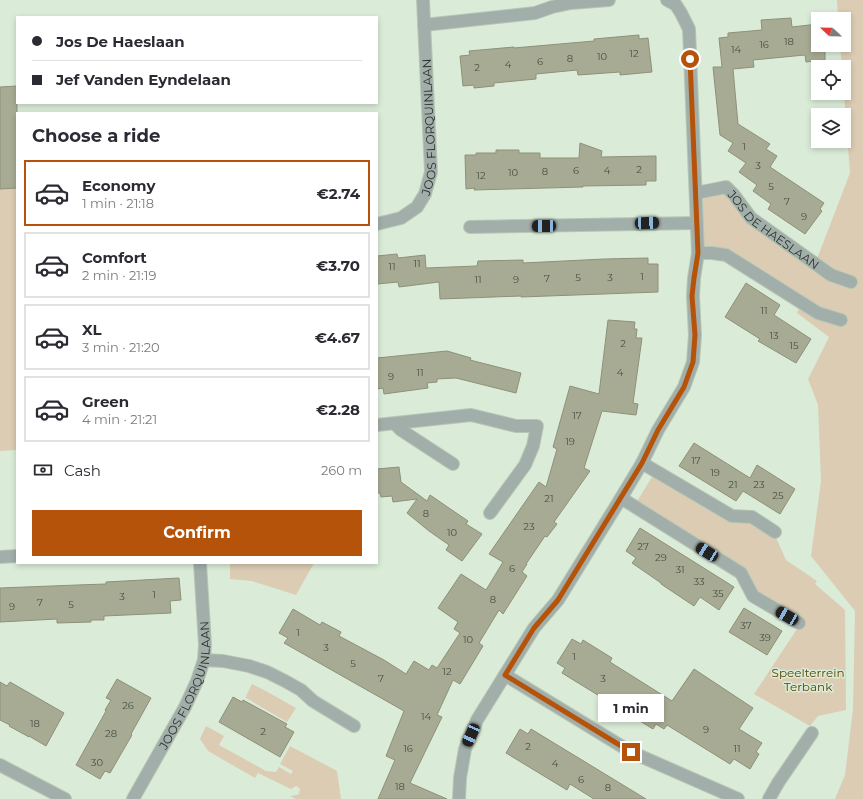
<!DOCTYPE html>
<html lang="en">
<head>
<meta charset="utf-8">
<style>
  :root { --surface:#fff; --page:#f7f7f7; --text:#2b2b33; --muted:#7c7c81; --line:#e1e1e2; --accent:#b45309 }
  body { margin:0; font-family:Montserrat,sans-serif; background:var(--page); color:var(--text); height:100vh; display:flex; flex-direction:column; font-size:15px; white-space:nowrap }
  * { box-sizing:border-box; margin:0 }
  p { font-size:13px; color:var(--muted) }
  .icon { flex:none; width:22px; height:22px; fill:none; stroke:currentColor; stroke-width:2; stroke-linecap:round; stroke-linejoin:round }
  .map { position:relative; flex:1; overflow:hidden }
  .side { position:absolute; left:16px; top:112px; width:362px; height:452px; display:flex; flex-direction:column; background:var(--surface); border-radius:0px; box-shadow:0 2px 6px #0003 }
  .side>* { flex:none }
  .hud { position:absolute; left:16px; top:16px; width:362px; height:88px; border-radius:0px; box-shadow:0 2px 6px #0003; display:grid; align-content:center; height:88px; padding:0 16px; background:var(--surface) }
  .needle { width:26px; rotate:292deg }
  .buttons { position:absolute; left:811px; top:12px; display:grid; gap:8px }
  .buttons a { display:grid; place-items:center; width:40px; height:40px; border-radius:0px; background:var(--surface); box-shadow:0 2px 6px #0003; font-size:20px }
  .end { position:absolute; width:18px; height:18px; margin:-9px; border:5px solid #b45309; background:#fff; box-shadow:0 0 0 2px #fff }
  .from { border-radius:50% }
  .bubble { position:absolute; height:28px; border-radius:0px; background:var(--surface); box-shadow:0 2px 6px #0003; font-size:13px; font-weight:700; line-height:28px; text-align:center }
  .car { position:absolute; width:12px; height:24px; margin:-12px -6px; border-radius:5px; box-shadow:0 0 3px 1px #0007; background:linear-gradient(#222 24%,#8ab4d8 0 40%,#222 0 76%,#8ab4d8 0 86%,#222 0) }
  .hud b { display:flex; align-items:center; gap:14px; height:38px; font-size:15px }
  .hud b+b { border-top:1px solid var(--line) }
  .hud i { width:10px; height:10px; background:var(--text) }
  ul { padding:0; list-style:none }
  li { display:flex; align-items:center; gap:12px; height:66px; margin:0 8px 6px; padding:0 8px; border:2px solid var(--line); border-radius:0px }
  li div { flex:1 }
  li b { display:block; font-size:15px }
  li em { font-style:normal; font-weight:700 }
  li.selected { border-color:var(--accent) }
  li>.icon { width:36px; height:36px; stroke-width:1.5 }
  h2 { padding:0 16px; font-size:18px; line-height:48px }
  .pay { display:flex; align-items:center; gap:10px; height:44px; padding:0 16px; font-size:15px }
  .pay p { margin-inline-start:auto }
  .cta { display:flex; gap:8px; margin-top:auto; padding:8px 16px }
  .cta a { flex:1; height:46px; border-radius:0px; background:var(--accent); color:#fff; font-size:16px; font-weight:700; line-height:46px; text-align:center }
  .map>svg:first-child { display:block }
</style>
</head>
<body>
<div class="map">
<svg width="863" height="799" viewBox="0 0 863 799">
  <rect width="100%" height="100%" fill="#daecd8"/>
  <g fill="#dbccb3">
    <path d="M 837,0 L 863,0 L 863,799 L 835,799 L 845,775 L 853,709 L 855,611 L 811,556 L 821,481 L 818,405 L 808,379 L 829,337 L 797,313 L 801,303 L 726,255 L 698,253 L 696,193 L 726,187 L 751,218 L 815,264 L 850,173 L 844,93 L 844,67 L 842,67 L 840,45 L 844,45 L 844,19 L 838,19 Z"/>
    <path d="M 17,188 L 17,450 L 0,451 L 0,189 Z"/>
    <path d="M 655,472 L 753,520 L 774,533 L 786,560 L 817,581 L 815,584 L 845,610 L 846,710 L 818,716 L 810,726 L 754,694 L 801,623 L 754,592 L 742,571 L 636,503 Z"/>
    <path d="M 230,563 L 314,563 L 296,595 L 252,581 L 230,579 Z"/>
    <path d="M 252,684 L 264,690 L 296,708 L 287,722 L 246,698 L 246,696 Z"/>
    <path d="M 206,726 L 224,736 L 219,745 L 266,771 L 276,772 L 279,767 L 291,774 L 293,771 L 280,764 L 290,746 L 337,771 L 341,799 L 296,799 L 290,796 L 296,795 L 299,794 L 300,789 L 298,787 L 296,786 L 291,789 L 258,773 L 255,778 L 208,751 L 200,739 Z"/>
  </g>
  <g fill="#a8ab93" stroke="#8e9079">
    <path d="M 791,18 L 792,27 L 818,24 L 818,45 L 825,45 L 825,60 L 806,62 L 805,55 L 753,60 L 754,67 L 733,69 L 738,124 L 770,144 L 766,149 L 777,156 L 770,167 L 824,203 L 820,209 L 822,211 L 805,234 L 768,209 L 771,204 L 753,191 L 757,185 L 739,172 L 746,163 L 728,151 L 733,143 L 720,135 L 713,67 L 722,67 L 719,38 L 728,37 L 728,33 L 762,30 L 761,20 Z"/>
    <path d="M 639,35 L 639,39 L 648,38 L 652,72 L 620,75 L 620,72 L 578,75 L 577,70 L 536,74 L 536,79 L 494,83 L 494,86 L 474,88 L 474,85 L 463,86 L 460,56 L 470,55 L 469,51 L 514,47 L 514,48 L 594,41 L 594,39 Z"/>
    <path d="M 17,86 L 17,188 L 0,189 L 0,87 Z"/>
    <path d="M 580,143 L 602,151 L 601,157 L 656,156 L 656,181 L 646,181 L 646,185 L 583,186 L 583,187 L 474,190 L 475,188 L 466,189 L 465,155 L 476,155 L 476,153 L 496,153 L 496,150 L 519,150 L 519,153 L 540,153 L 540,158 L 579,158 Z"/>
    <path d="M 397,254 L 398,258 L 425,255 L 426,268 L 477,266 L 478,261 L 523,260 L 523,263 L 604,259 L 648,258 L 648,264 L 658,264 L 658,292 L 521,297 L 521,296 L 440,299 L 439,282 L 399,287 L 398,282 L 377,284 L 377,256 Z"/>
    <path d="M 746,283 L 780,305 L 774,315 L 811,339 L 796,363 L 758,341 L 760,339 L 725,317 Z"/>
    <path d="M 608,320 L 635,322 L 634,329 L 637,329 L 636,338 L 642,338 L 633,403 L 638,404 L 636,415 L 602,411 L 584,468 L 590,471 L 554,522 L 557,524 L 547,537 L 545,536 L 526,564 L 527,564 L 522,572 L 527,576 L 503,614 L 499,610 L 479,643 L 483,646 L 460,684 L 453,680 L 437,715 L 442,717 L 410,783 L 447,799 L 378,799 L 395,760 L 386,756 L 404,711 L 284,643 L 288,638 L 279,633 L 293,609 L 320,625 L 322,622 L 341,632 L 339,636 L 384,660 L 406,674 L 414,661 L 429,670 L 432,665 L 437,668 L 460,633 L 454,629 L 458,622 L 438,608 L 461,574 L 486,590 L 503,562 L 489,554 L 539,482 L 546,487 L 557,449 L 553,447 L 570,386 L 599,394 Z"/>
    <path d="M 447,351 L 471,358 L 470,360 L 521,373 L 516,393 L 456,378 L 437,379 L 437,382 L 427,383 L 428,388 L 384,394 L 383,388 L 377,389 L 377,358 Z"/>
    <path d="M 694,443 L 750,478 L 757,465 L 795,489 L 780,514 L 743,491 L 736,501 L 679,466 Z"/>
    <path d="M 399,467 L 401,482 L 427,501 L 430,495 L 468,521 L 466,524 L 482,534 L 462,561 L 446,550 L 449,545 L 429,531 L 407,513 L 417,499 L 393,502 L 392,496 L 381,497 L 380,493 L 377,493 L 377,469 Z"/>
    <path d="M 640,528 L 734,587 L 719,610 L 700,597 L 694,606 L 661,584 L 661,583 L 632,563 L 636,558 L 626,551 Z"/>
    <path d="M 179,578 L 181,600 L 170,601 L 171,613 L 104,616 L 104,620 L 91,620 L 91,622 L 57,623 L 57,619 L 0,622 L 0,588 L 77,585 L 106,584 L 106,582 Z"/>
    <path d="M 744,608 L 782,631 L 767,655 L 729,632 Z"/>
    <path d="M 572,639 L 581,644 L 583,640 L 612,658 L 610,662 L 672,701 L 694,669 L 753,708 L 739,729 L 762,743 L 756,752 L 759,754 L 750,769 L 734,759 L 730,764 L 667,725 L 664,729 L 656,724 L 653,729 L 562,673 L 565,668 L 557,663 Z"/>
    <path d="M 117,679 L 151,698 L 131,734 L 132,735 L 110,773 L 105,771 L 100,779 L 76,765 L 106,711 L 105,710 L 111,700 L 106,698 Z"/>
    <path d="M 0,682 L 7,686 L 10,682 L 64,713 L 46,746 L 29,736 L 29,737 L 9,726 L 10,725 L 0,720 Z"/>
    <path d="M 233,697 L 242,702 L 243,700 L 287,724 L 285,727 L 294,732 L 280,757 L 219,722 Z"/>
    <path d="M 520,729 L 528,734 L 531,729 L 646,799 L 594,799 L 570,784 L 567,790 L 506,753 Z"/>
  </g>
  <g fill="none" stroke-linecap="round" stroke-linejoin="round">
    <g stroke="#b7c7b5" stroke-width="14">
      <g id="pedestrian">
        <path id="s1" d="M 696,193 L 726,187 L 734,195 L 751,218 L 831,275 L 851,282"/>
        <path d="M 698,253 L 712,253 L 726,255 L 818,313 L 841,320"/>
      </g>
    </g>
    <g stroke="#b7c7b5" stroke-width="14">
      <g id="minor">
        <path d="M 424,25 L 535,13 L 552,7 L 571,3 L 609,0"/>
        <path id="s2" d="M 377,224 L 401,218 L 417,207 L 425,194 L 431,172 L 423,0"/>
        <path d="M 470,227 L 697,223"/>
        <path d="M 395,424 L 401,430 L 453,464"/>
        <path d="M 377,425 L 471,415 L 516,426 L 537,426 L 533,446 L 525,465 L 490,513"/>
        <path d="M 642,463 L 732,516 L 752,517 L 775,532"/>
        <path d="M 621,498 L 741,573 L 753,596 L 799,623"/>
        <path d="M 0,557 L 17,556"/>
        <path d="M 204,660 L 223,661 L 249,666 L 267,672 L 285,681 L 301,690 L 313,701 L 354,726"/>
        <path d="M 505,675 L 631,752 L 738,799"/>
        <path d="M 0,765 L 65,799"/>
        <path id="s3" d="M 133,799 L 185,707 L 197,681 L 204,660 L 205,645 L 200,563"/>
        <path d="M 459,799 L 460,778 L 465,749 L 477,720 L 534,628 L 558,600 L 621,498 L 642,463 L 658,430 L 684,387 L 693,362 L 695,335 L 693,296 L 694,278 L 698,253 L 689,29 L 681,13 L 676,5 L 667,0"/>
        <path d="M 769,799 L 778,783 L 812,733"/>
      </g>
    </g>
    <use href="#pedestrian" stroke="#a2aeaa" stroke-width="12"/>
    <use href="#minor" stroke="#a2aeaa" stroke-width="12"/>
  </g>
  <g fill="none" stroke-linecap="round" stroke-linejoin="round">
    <path stroke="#b45309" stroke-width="5" d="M 631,752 L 505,675 L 534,628 L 558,600 L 642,463 L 658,430 L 684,387 L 693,362 L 695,335 L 692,296 L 694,278 L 698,253 L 690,59"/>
  </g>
  <g text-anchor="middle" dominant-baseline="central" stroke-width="3" stroke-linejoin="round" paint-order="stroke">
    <g font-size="10" fill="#4a5044">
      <text x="789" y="41">18</text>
      <text x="764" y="44">16</text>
      <text x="736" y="49">14</text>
      <text x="634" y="53">12</text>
      <text x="602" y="56">10</text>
      <text x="570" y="58">8</text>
      <text x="540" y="61">6</text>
      <text x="508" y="64">4</text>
      <text x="477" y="67">2</text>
      <text x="744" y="146">1</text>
      <text x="758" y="165">3</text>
      <text x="639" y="169">2</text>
      <text x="576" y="170">6</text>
      <text x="607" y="170">4</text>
      <text x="545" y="171">8</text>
      <text x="513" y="172">10</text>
      <text x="481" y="175">12</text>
      <text x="771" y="186">5</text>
      <text x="787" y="201">7</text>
      <text x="804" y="216">9</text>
      <text x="417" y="263">11</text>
      <text x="392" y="266">11</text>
      <text x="642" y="276">1</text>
      <text x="578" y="277">5</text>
      <text x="610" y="277">3</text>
      <text x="547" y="278">7</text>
      <text x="478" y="279">11</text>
      <text x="516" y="279">9</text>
      <text x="764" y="310">11</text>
      <text x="774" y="335">13</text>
      <text x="623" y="343">2</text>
      <text x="794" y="345">15</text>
      <text x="420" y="372">11</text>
      <text x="620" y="372">4</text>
      <text x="391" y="376">9</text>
      <text x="577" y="415">17</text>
      <text x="570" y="441">19</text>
      <text x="696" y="460">17</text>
      <text x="715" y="472">19</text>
      <text x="733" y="484">21</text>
      <text x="759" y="484">23</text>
      <text x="778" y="495">25</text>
      <text x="549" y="498">21</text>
      <text x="426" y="513">8</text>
      <text x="529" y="526">23</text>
      <text x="452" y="532">10</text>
      <text x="643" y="546">27</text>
      <text x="661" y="557">29</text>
      <text x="512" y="568">6</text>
      <text x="680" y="569">31</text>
      <text x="699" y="581">33</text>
      <text x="718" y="593">35</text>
      <text x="154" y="594">1</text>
      <text x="122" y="596">3</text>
      <text x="493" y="599">8</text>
      <text x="40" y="602">7</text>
      <text x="71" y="604">5</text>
      <text x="12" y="606">9</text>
      <text x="746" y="625">37</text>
      <text x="298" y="632">1</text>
      <text x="765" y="637">39</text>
      <text x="468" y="639">10</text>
      <text x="326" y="647">3</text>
      <text x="574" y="656">1</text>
      <text x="353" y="663">5</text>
      <text x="447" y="671">12</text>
      <text x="381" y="678">7</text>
      <text x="603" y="678">3</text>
      <text x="128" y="705">26</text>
      <text x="426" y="716">14</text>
      <text x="35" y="723">18</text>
      <text x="706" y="729">9</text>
      <text x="263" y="731">2</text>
      <text x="111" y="733">28</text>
      <text x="528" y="746">2</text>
      <text x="408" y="748">16</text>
      <text x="737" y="748">11</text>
      <text x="97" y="762">30</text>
      <text x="555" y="763">4</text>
      <text x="581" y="779">6</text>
      <text x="400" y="786">18</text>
      <text x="608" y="787">8</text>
    </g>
    <g font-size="12" fill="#2a312a" stroke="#daecd8">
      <text stroke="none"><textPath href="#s2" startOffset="127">JOOS FLORQUINLAAN</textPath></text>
      <text stroke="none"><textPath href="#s1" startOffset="95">JOS DE HAESLAAN</textPath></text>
      <text stroke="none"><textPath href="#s3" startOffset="127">JOOS FLORQUINLAAN</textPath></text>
    </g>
    <g font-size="12" fill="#5b4103" stroke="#daecd8">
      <text x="808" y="672">Speelterrein<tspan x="808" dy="14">Terbank</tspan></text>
    </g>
  </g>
</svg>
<div class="buttons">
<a><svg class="needle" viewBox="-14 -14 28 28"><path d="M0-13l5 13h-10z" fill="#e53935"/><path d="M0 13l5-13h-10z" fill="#7c7c81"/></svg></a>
<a><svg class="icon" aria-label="locate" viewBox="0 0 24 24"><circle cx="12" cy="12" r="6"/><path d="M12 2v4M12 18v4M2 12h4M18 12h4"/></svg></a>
<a><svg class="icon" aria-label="layers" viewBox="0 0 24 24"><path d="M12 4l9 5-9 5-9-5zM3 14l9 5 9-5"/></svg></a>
</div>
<i class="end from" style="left:690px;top:59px"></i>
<i class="end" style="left:631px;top:752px"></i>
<div class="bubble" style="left:598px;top:694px;width:66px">1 min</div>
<i class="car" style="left:647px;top:223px;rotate:88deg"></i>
<i class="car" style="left:544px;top:226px;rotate:269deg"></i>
<i class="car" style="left:707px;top:552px;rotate:302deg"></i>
<i class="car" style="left:787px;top:616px;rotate:300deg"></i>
<i class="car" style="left:471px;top:735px;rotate:204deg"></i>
<div class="hud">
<b><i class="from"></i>Jos De Haeslaan</b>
<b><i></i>Jef Vanden Eyndelaan</b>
</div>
<section class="side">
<h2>Choose a ride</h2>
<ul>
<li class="selected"><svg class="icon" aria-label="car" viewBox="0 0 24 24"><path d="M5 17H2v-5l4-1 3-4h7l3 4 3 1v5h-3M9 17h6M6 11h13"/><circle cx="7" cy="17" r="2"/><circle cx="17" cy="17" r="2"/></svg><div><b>Economy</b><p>1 min · 21:18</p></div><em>€2.74</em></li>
<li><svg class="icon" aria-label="car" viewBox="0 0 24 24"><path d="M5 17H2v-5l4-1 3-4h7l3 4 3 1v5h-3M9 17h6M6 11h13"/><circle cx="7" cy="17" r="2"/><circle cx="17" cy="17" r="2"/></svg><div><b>Comfort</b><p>2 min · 21:19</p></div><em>€3.70</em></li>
<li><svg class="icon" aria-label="car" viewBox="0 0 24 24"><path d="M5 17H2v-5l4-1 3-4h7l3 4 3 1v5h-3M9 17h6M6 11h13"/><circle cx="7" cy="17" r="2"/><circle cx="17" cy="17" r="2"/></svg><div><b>XL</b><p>3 min · 21:20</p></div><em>€4.67</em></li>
<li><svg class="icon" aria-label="car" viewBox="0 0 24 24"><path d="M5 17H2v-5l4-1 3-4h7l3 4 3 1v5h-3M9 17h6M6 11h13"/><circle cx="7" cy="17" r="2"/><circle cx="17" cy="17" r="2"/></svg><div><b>Green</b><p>4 min · 21:21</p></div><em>€2.28</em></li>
</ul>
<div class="pay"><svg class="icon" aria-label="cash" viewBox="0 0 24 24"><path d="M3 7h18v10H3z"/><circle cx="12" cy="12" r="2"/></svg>Cash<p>260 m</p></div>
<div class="cta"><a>Confirm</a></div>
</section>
</div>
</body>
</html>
